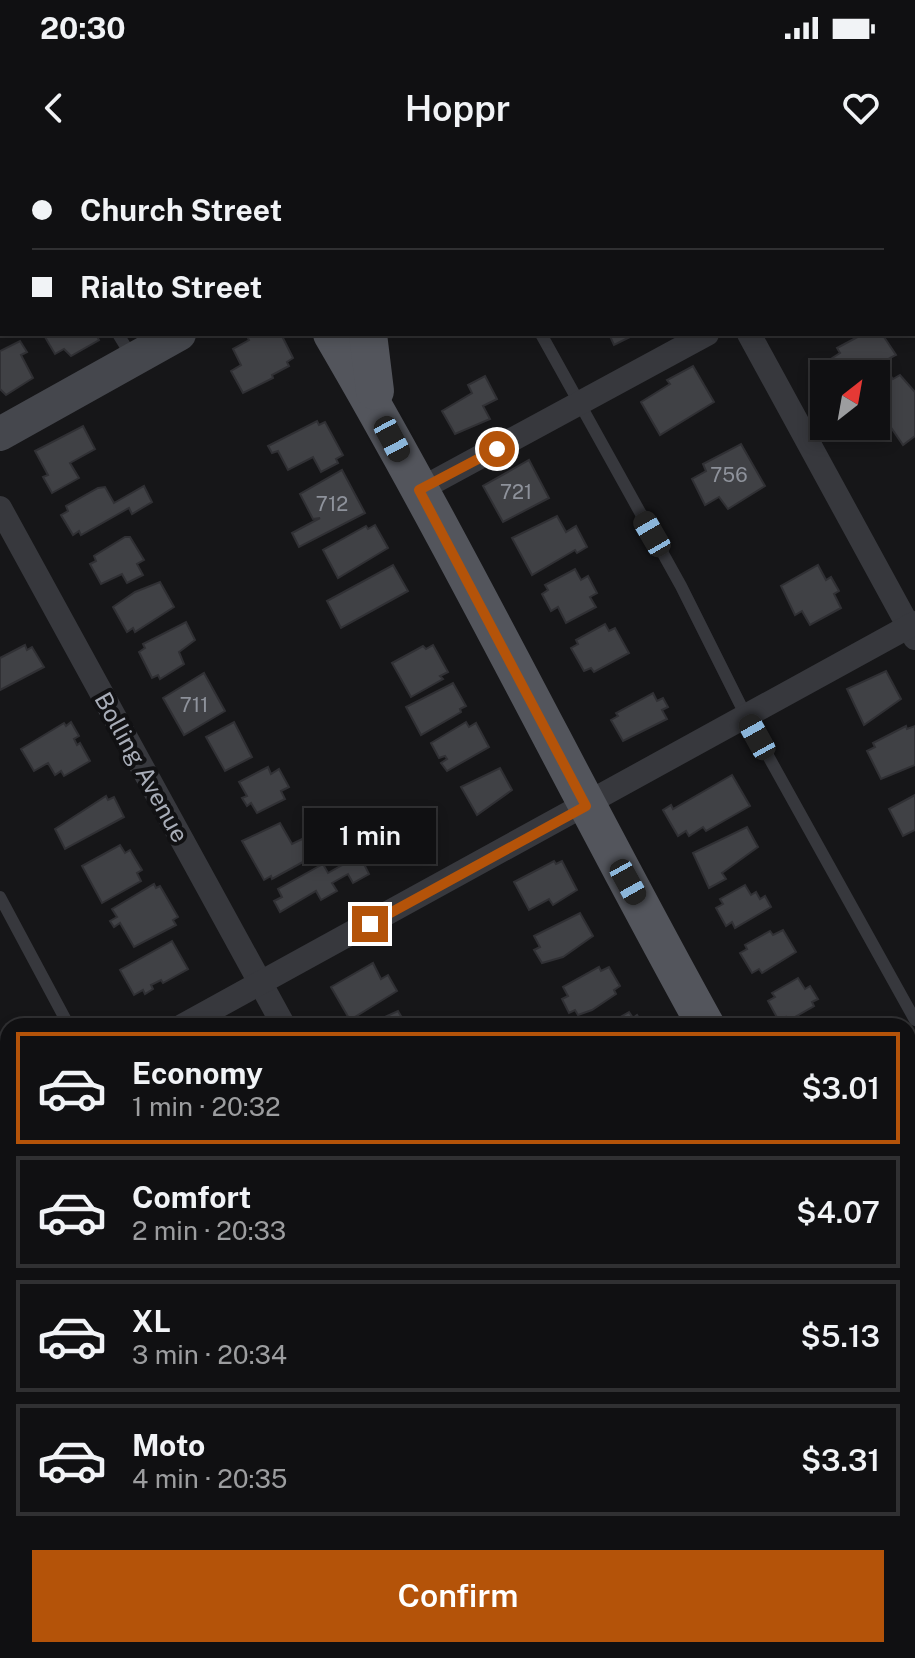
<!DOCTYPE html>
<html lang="en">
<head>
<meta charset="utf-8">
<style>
  :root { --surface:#101012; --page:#1e1e20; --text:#f1f3f6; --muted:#9c9d9f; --line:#303032; --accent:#b45309 }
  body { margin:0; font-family:"Public Sans",sans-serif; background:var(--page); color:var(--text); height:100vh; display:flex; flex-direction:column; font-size:30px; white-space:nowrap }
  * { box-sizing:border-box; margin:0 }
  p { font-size:26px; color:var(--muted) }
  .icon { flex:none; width:44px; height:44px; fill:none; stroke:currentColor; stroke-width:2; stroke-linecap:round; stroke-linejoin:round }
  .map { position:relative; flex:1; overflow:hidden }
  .drawer { position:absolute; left:0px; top:858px; width:916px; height:640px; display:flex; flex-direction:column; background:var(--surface); border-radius:24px 24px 0 0; box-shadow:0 4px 12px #0003,0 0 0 2px var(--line) }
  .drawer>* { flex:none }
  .guide { position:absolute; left:0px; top:0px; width:916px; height:176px; box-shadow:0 4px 12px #0003,0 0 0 2px var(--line); display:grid; align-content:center; height:176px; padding:0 32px; background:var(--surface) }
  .needle { width:52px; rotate:31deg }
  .fabs { position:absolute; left:810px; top:200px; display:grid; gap:16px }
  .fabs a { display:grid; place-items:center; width:80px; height:80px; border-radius:0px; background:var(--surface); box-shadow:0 4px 12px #0003,0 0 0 2px var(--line); font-size:40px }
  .end { position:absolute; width:36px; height:36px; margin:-18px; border:10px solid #b45309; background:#fff; box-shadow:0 0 0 4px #fff }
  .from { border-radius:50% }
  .bubble { position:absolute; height:56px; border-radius:0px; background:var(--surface); box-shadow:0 4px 12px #0003,0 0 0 2px var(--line); font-size:26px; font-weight:600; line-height:56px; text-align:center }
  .car { position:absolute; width:24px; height:48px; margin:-24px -12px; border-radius:10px; box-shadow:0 0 6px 2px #0007; background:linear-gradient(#222 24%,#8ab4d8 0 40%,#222 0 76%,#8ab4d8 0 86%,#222 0) }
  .guide b { display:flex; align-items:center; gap:28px; height:76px; font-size:30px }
  .guide b+b { border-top:2px solid var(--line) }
  .guide i { width:20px; height:20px; background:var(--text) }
  ul { padding:14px 0 0; list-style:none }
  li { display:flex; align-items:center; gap:24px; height:112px; margin:0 16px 12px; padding:0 16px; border:4px solid var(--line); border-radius:0px }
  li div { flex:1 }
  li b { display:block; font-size:30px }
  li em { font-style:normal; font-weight:600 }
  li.current { border-color:var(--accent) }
  li>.icon { width:72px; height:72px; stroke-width:1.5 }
  .cta { display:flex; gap:16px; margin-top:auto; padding:16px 32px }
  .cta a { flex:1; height:92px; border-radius:0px; background:var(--accent); color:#fff; font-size:32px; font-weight:600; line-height:92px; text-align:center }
  .status { display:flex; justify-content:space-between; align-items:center; height:56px; padding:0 40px; background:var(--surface); direction:ltr }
  .status svg { height:22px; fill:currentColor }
  header { display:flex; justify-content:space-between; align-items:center; height:104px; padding:0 32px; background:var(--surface); font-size:36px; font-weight:600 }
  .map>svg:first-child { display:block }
</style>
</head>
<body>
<div class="status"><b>20:30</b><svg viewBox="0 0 49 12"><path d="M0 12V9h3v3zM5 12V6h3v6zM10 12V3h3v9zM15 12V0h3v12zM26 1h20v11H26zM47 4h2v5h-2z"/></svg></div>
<header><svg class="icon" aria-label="back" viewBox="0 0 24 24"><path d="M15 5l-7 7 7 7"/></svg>Hoppr<svg class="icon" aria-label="heart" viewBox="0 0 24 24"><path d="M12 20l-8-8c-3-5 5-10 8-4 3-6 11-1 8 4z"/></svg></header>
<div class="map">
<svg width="915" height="1498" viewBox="0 0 915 1498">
  <rect width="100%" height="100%" fill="#161618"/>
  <g fill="#404145" stroke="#303034" stroke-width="2">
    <path d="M 47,174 L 96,174 L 99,180 L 71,196 L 64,189 L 55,194 L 45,177 Z"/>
    <path d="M 246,174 L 281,174 L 293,198 L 287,202 L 289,206 L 272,215 L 273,218 L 243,233 L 231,211 L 241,205 L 233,189 L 249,180 Z"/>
    <path d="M 609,174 L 636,174 L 614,185 Z"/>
    <path d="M 863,174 L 882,174 L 896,195 L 860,214 L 833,214 L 826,202 L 840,193 L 837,188 Z"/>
    <path d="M 20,181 L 27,192 L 21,195 L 33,218 L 6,235 L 0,229 L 0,191 Z"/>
    <path d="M 693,206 L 714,242 L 660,275 L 641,242 L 670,224 L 667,220 Z"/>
    <path d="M 884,208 L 893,219 L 900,215 L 915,232 L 915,276 L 903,285 L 892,269 L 876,280 L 867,266 L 876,266 L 875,214 Z"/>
    <path d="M 485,216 L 497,239 L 483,246 L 490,259 L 455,274 L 442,251 L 472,233 L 468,225 Z"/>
    <path d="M 317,261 L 319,265 L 325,262 L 343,295 L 336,299 L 338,303 L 321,312 L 313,297 L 288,310 L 278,291 L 272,293 L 268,286 Z"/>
    <path d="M 83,266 L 95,289 L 70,303 L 79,318 L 52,333 L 43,317 L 48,315 L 35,291 Z"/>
    <path d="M 741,284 L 765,326 L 728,349 L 719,337 L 705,345 L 692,319 L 706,311 L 703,304 Z"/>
    <path d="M 529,300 L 549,338 L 503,362 L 483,326 Z"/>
    <path d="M 342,310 L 365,353 L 299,387 L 292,373 L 320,358 L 313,359 L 300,334 Z"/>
    <path d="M 144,326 L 152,342 L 132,354 L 129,348 L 81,375 L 79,371 L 73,375 L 61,355 L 68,351 L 66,346 L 98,328 L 105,327 L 114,343 Z"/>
    <path d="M 557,356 L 566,372 L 576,366 L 587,387 L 577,393 L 575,390 L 532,415 L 512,378 Z"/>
    <path d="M 375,365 L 388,388 L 338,418 L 323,390 L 366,366 L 368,369 Z"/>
    <path d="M 125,377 L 130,377 L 144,400 L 137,404 L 143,415 L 127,423 L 122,414 L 101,424 L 90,404 L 96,401 L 94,396 Z"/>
    <path d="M 393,405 L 408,431 L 341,468 L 327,441 Z"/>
    <path d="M 818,405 L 826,420 L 831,417 L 839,431 L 834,434 L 841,448 L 810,465 L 802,451 L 795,455 L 781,426 Z"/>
    <path d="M 575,409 L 581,420 L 588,416 L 597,433 L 590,437 L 596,447 L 566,463 L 558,447 L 551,451 L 542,434 L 548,430 L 545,425 Z"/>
    <path d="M 160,422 L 174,447 L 135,472 L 133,468 L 127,472 L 113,447 L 135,432 Z"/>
    <path d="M 186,462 L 195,480 L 179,492 L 184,504 L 160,519 L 158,515 L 152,518 L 139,492 L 145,488 L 143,484 Z"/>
    <path d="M 605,464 L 609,471 L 615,468 L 629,493 L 594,512 L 591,508 L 584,511 L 571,488 L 578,484 L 576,480 Z"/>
    <path d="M 25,485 L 27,490 L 32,487 L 44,507 L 0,530 L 0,498 Z"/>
    <path d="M 433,485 L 448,512 L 440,516 L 443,519 L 411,537 L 392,503 L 423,486 L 426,489 Z"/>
    <path d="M 886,511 L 901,539 L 864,565 L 847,529 Z"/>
    <path d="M 204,513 L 225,551 L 184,575 L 163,538 Z"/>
    <path d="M 453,523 L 466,546 L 460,549 L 461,552 L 421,575 L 406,547 Z"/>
    <path d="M 653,533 L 657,541 L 663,538 L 668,547 L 662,550 L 667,559 L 623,581 L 611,560 L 618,556 L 616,553 Z"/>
    <path d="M 71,562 L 79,576 L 74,579 L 77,585 L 80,583 L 90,601 L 64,616 L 61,611 L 55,615 L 48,603 L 34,611 L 21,589 L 64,563 L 66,566 Z"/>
    <path d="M 234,562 L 252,597 L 225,611 L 206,577 Z"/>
    <path d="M 466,562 L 469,567 L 476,563 L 489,587 L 447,611 L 441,603 L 447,599 L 445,596 L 439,598 L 431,583 Z"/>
    <path d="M 906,566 L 907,569 L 915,566 L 915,605 L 881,619 L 867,591 L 875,587 L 873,583 Z"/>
    <path d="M 268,607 L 271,614 L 279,609 L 289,627 L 281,631 L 285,639 L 257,653 L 251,643 L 247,646 L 242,638 L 247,636 L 239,622 Z"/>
    <path d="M 500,608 L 512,630 L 477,655 L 461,627 Z"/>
    <path d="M 732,615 L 750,646 L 706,671 L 703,667 L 689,676 L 686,671 L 678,676 L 663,650 L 671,645 L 673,649 Z"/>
    <path d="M 915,635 L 915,670 L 903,676 L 889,649 Z"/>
    <path d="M 106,636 L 108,640 L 114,637 L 124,657 L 65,689 L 55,669 Z"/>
    <path d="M 280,663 L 292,684 L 302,679 L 312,697 L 272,719 L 271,716 L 264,720 L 242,681 Z"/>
    <path d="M 747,667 L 758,687 L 722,713 L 726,719 L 709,728 L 693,693 Z"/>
    <path d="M 120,685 L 125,693 L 130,690 L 142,710 L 137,713 L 141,721 L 102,743 L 82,706 Z"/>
    <path d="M 355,686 L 369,714 L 353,723 L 348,714 L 332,723 L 337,731 L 321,740 L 316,731 L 280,752 L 274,741 L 282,737 L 278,729 L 323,704 L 328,713 L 342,705 L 337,696 Z"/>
    <path d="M 554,701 L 556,704 L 562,701 L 577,730 L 553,745 L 549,739 L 529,750 L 514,722 Z"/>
    <path d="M 154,724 L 156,728 L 160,726 L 178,757 L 173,760 L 176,765 L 134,787 L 120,763 L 114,767 L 110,761 L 117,757 L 112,749 Z"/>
    <path d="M 745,725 L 751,735 L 756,732 L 760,739 L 765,736 L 771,747 L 735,768 L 732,762 L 726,766 L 716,748 L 723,744 L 720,739 Z"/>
    <path d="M 580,753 L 593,776 L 563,797 L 542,803 L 534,790 L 540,787 L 534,776 Z"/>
    <path d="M 783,770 L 796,792 L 762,813 L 759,809 L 752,813 L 740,793 L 747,789 L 745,785 L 770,771 L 773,775 Z"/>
    <path d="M 172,781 L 188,809 L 163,823 L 161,820 L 151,825 L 153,829 L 145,834 L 143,830 L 134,835 L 120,810 Z"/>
    <path d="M 373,803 L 381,819 L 388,815 L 397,831 L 350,860 L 331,827 Z"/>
    <path d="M 599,807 L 601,811 L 609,807 L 620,826 L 614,830 L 616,834 L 592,850 L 578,855 L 575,850 L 569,853 L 562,839 L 568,836 L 563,827 Z"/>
    <path d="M 798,818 L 805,829 L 810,826 L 818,839 L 812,842 L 814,846 L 788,861 L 786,857 L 779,861 L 768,841 L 775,837 L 772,833 Z"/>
    <path d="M 398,851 L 405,863 L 408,862 L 410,866 L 365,866 Z"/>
    <path d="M 629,852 L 633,858 L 637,855 L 644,866 L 605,866 Z"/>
    <path d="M 8,877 L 8,909 L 0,913 L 0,881 Z"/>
    <path d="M 908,997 L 915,1009 L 912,1018 L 915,1030 L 908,1034 Z"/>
    <path d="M 0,1255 L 5,1263 L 8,1262 L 8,1293 L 0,1298 Z"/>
    <path d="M 915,1379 L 915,1423 L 908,1426 L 908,1383 Z"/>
    <path d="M 377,1490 L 384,1490 L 386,1494 L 396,1490 L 401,1498 L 373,1498 L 371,1494 Z"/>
    <path d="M 725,1490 L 739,1490 L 741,1494 L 756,1490 L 760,1497 L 764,1494 L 766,1498 L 711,1498 Z"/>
  </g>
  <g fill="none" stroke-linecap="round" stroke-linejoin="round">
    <g stroke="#37383d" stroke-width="12">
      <path d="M 20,0 L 21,2"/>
      <path d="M 118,174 L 132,197"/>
      <path d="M 541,174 L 681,426 L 747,558 L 915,860"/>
      <path d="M 0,737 L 69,866"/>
    </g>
    <g stroke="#37383d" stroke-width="24">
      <path d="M 649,0 L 651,2"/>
      <path d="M 914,63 L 915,63"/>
      <path d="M 749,174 L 915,478"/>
      <path d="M 419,330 L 707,174"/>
      <path d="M 0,348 L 284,866"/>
      <path d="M 182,866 L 915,463"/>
      <path d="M 0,964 L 8,959"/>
      <path d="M 0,1115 L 8,1129"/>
      <path d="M 908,1153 L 915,1150"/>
      <path d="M 208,1490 L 212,1498"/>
      <path d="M 639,1490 L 643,1498"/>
      <path d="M 277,1498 L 291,1490"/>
    </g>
    <g stroke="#45474d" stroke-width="34">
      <path d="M 233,0 L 234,2"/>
      <path d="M 0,274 L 179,174"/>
    </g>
    <g stroke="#53555c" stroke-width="38">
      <path d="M 487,2 L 490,0"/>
      <path d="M 332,174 C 464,400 579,637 706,866"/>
      <path d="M 368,174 L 375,231"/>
      <path d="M 908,1231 L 915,1244"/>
    </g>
  </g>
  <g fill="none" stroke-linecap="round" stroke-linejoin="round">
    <path stroke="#b45309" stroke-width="10" d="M 370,764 L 586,646 L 419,330 L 497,289"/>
  </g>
  <g text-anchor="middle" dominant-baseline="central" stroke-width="8" stroke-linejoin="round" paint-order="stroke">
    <g font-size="20" fill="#8e929b">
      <text x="729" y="315">756</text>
      <text x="516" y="332">721</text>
      <text x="332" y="344">712</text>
      <text x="194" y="545">711</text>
    </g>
    <g font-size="24" fill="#a8adb8" stroke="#111113">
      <text transform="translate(142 607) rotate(61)">Bolling Avenue</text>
    </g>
  </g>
</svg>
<div class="fabs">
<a><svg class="needle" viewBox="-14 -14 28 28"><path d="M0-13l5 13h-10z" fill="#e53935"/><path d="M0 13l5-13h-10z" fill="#9c9d9f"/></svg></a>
</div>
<i class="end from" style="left:497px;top:289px"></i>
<i class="end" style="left:370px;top:764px"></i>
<div class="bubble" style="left:304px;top:648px;width:132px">1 min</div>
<i class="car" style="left:392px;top:279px;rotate:152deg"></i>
<i class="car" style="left:652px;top:374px;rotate:330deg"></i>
<i class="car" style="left:757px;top:577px;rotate:331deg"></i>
<i class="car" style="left:628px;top:722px;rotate:151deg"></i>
<div class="guide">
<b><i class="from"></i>Church Street</b>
<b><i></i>Rialto Street</b>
</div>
<section class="drawer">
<ul>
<li class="current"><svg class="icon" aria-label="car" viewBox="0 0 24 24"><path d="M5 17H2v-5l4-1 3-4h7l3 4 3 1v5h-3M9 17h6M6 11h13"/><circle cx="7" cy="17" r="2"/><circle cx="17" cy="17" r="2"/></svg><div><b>Economy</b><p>1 min · 20:32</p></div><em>$3.01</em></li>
<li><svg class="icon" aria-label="car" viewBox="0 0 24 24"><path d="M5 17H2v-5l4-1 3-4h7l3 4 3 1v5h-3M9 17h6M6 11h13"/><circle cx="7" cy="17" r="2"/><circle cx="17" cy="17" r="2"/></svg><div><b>Comfort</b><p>2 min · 20:33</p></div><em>$4.07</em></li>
<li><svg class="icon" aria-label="car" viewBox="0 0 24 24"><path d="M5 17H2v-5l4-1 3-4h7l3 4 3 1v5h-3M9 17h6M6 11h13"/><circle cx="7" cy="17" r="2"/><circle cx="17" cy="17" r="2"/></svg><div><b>XL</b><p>3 min · 20:34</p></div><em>$5.13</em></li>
<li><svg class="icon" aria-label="car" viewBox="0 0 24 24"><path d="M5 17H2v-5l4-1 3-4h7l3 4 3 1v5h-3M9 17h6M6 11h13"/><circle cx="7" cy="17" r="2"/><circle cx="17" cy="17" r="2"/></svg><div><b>Moto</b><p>4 min · 20:35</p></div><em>$3.31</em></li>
</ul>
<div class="cta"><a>Confirm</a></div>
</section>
</div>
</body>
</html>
